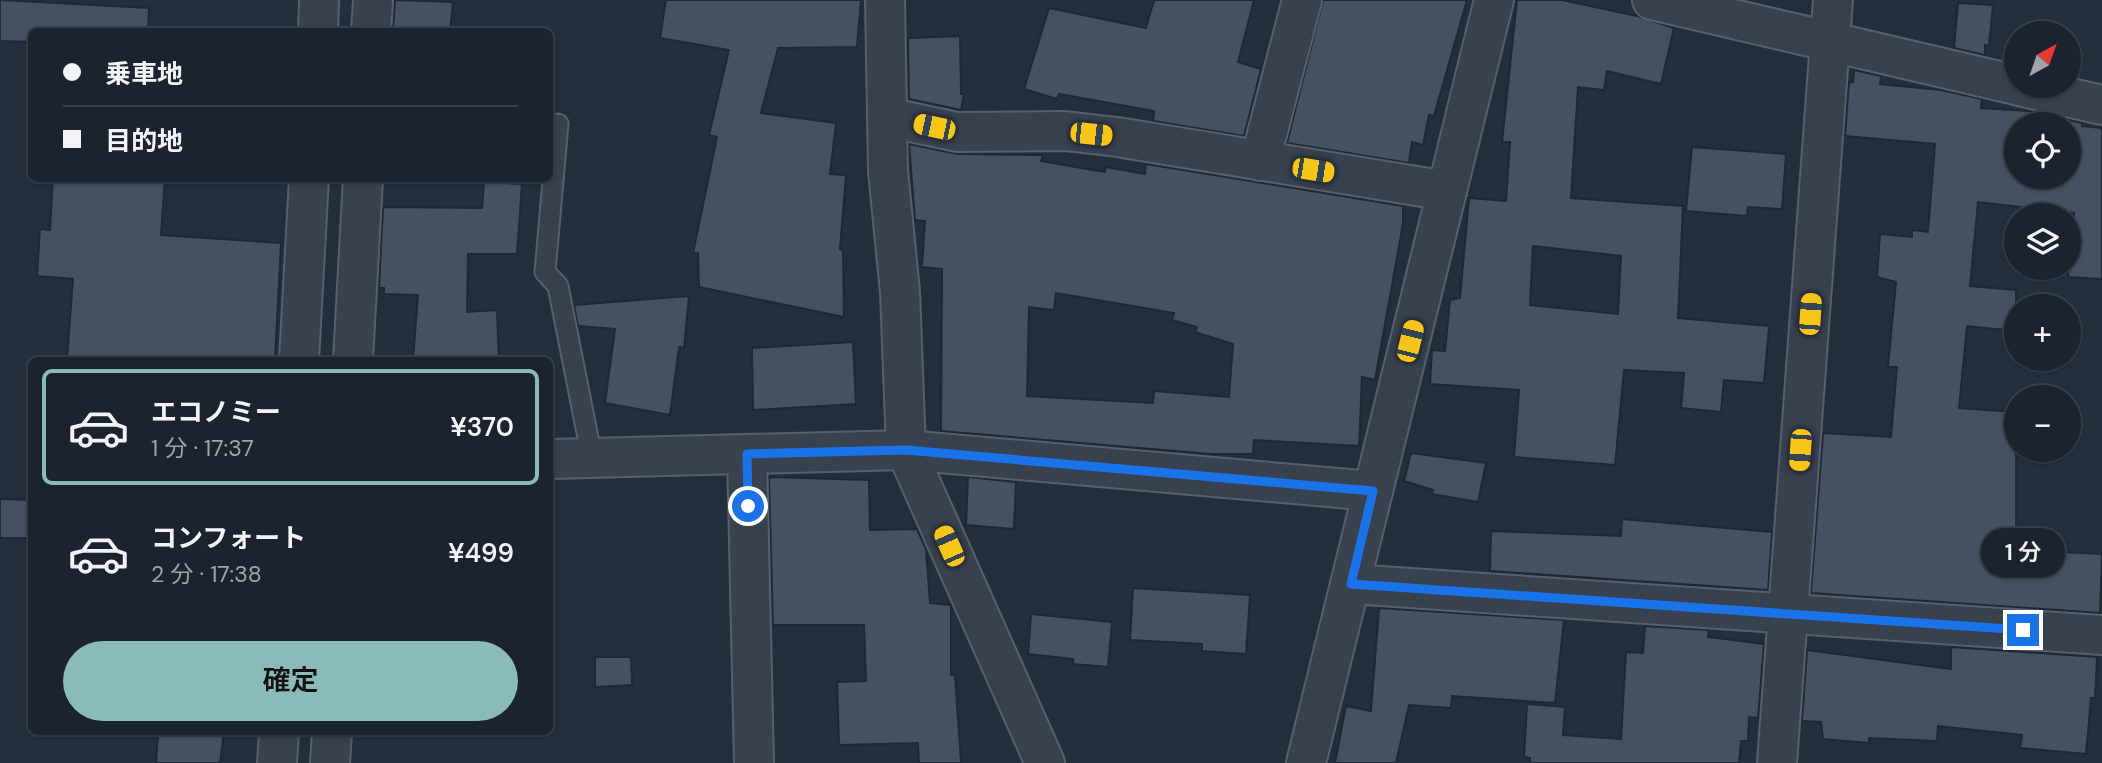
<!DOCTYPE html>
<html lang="ja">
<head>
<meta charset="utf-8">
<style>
  :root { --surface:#1b232e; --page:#282f3a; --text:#f1f3f6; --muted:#a0a4aa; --line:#39404a; --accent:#8bbbb9 }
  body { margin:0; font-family:"DM Sans","Noto Sans JP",sans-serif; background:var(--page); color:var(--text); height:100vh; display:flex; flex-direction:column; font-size:26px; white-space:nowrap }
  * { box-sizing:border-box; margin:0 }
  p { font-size:23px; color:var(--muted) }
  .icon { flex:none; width:38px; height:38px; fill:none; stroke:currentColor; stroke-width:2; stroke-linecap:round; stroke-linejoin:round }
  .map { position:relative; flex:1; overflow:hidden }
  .sheet { position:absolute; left:28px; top:357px; width:525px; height:378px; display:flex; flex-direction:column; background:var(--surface); border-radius:10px; box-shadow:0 2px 5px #0004,0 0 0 2px var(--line) }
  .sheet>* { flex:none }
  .banner { position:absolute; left:28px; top:28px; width:525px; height:154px; border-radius:10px; box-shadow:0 2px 5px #0004,0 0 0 2px var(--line); display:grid; align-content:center; height:154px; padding:0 35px; background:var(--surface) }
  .needle { width:46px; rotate:40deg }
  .buttons { position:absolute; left:2004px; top:21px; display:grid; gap:14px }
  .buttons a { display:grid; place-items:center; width:77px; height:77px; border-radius:50%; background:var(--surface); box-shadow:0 2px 5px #0004,0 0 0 2px var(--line); font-size:35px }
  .end { position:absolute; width:32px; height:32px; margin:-16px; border:9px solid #1a73e8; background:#fff; box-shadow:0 0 0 4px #fff }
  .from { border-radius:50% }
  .bubble { position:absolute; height:49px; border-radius:24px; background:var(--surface); box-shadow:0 2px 5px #0004,0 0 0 2px var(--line); font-size:23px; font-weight:600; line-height:49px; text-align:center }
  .car { position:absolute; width:21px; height:42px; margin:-21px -10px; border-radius:9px; box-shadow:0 0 5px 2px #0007; background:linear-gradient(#f5c518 24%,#345 0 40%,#f5c518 0 76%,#345 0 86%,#f5c518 0) }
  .banner b { display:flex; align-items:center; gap:24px; height:66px; font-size:26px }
  .banner b+b { border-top:2px solid var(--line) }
  .banner i { width:18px; height:18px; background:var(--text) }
  ul { padding:12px 0 0; list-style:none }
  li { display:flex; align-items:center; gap:21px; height:116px; margin:0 14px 10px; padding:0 21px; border:4px solid transparent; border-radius:10px }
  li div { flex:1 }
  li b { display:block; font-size:26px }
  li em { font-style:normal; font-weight:600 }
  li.on { border-color:var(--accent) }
  li>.icon { width:63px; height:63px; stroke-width:1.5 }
  .button { display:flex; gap:14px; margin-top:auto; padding:14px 35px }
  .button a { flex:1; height:80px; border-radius:42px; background:var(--accent); color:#111; font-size:28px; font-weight:600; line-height:80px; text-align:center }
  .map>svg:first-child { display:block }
</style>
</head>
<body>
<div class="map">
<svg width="2102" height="763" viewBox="0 0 2102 763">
  <rect width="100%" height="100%" fill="#242f3e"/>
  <g fill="#455162" stroke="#1f2835" stroke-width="2" fill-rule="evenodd">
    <path d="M 0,0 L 149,8 L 148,32 L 32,32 L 32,42 L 0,41 Z"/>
    <path d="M 395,0 L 453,2 L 450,32 L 393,32 Z"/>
    <path d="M 666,0 L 861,0 L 857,47 L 778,48 L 761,113 L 836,123 L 830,174 L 846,175 L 840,249 L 843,250 L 844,317 L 699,287 L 698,253 L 693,253 L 717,137 L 709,135 L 729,50 L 660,38 Z"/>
    <path d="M 1154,0 L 1254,0 L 1238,62 L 1261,69 L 1244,136 L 1153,121 L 1154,111 L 1059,94 L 1057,99 L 1024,89 L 1049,8 L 1146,28 Z"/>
    <path d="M 1323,0 L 1467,0 L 1434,116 L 1429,115 L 1423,145 L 1412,142 L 1409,163 L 1287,143 Z"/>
    <path d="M 1517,0 L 1562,0 L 1637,16 L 1674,28 L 1661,84 L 1607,71 L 1604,90 L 1578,87 L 1571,198 L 1683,206 L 1678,318 L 1769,326 L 1764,383 L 1724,380 L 1721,412 L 1681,408 L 1684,373 L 1624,370 L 1615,465 L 1514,457 L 1519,390 L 1430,384 L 1432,350 L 1445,351 L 1450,300 L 1460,298 L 1469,198 L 1506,201 L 1510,142 L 1502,142 ZM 1533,246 L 1621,256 L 1618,314 L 1530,305 Z"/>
    <path d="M 1958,3 L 1993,5 L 1989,46 L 1985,45 L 1985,55 L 1954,48 Z"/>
    <path d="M 960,36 L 961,94 L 964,94 L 961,110 L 909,99 L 908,38 Z"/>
    <path d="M 1854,70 L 1881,76 L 1880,84 L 1941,90 L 1982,99 L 1981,108 L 2029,111 L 2082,123 L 2082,126 L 2102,128 L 2102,279 L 2068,277 L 2074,213 L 1978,202 L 1970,286 L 2016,290 L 2016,331 L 1967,326 L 1959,408 L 2016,412 L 2016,550 L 2102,554 L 2100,613 L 1811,593 L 1823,433 L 1891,437 L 1897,367 L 1888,367 L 1896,282 L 1877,277 L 1880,234 L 1912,237 L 1912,230 L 1928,232 L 1935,144 L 1845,136 L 1849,82 L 1853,82 ZM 2016,124 L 2068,124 L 2068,177 L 2016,177 Z"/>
    <path d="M 909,144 L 957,154 L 1043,155 L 1041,161 L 1105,172 L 1106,167 L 1145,174 L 1146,164 L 1403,206 L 1403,224 L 1375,380 L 1362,377 L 1359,446 L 1254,440 L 1253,454 L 1211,454 L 941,431 L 942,269 L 922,267 L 925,221 L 915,220 ZM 1056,293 L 1174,313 L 1172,320 L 1197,327 L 1195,332 L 1233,344 L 1229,397 L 1154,391 L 1153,403 L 1027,396 L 1029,307 L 1054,310 Z"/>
    <path d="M 1692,147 L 1786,154 L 1782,209 L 1748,207 L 1747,216 L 1686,211 Z"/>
    <path d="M 53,178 L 165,178 L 161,235 L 281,243 L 275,360 L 67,360 L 73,279 L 37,276 L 40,229 L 50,230 Z"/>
    <path d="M 484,182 L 522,184 L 517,254 L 468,254 L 467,312 L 497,310 L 499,360 L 413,360 L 418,295 L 384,294 L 384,288 L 379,288 L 383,207 L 482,208 Z"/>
    <path d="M 689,296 L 684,348 L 679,347 L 670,415 L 605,403 L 615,329 L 578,326 L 574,305 Z"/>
    <path d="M 853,342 L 856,404 L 753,410 L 752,348 Z"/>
    <path d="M 1411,453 L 1486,463 L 1478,502 L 1432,494 L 1433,490 L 1404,481 Z"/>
    <path d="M 769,477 L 869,480 L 870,530 L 917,529 L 926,549 L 930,603 L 951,605 L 951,675 L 955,675 L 961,763 L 919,763 L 918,743 L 839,745 L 837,682 L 866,681 L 864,625 L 773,625 Z"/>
    <path d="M 968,477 L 1016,482 L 1014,529 L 966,525 Z"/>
    <path d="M 0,499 L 32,500 L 32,538 L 0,538 Z"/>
    <path d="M 1622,519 L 1772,532 L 1768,590 L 1490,571 L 1491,531 L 1621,536 Z"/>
    <path d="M 1133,588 L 1250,595 L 1246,654 L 1202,651 L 1202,644 L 1130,640 Z"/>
    <path d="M 1379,608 L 1564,620 L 1555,703 L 1452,696 L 1451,708 L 1409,705 L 1396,763 L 1335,763 L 1346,706 L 1371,711 Z"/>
    <path d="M 1031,614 L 1112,622 L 1108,667 L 1073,664 L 1073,659 L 1028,654 Z"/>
    <path d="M 1645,626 L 1709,630 L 1708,637 L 1764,644 L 1758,718 L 1749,717 L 1748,741 L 1741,741 L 1739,763 L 1530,763 L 1530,758 L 1524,757 L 1527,704 L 1565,707 L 1563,735 L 1621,739 L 1626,652 L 1643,653 Z"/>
    <path d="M 1951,647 L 2097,657 L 2095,698 L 2091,698 L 2086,754 L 2020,748 L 2022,735 L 1938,726 L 1937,741 L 1869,738 L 1869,743 L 1823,739 L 1821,722 L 1802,721 L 1807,650 L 1951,669 Z"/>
    <path d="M 595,657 L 631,657 L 632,685 L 595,687 Z"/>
    <path d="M 158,732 L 224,732 L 220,763 L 156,763 Z"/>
  </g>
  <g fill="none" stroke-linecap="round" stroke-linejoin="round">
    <g stroke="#565f6c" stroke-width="23">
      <path id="lane" d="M 558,124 L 545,272 L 558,286 L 592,458"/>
    </g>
    <g stroke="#565f6c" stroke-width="42">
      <g id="street">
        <path d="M 885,0 L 888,171 L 900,292 L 906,450 L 1045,763"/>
        <path d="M 1652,0 L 2016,85"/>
        <path d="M 318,32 L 319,0"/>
        <path d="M 371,32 L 373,0"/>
        <path d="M 2019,86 L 2102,105"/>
        <path d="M 887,117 L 957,132 L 1065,131 L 1117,137 L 1447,191"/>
        <path d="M 1260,161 L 1302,0"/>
        <path d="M 299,360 L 309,178"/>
        <path d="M 353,360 L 363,178"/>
        <path d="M 747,454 L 754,763"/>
        <path d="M 550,459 L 906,450 L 1373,491"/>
        <path d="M 1351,584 L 2102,635"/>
        <path d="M 277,763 L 279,732"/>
        <path d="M 330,763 L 332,732"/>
        <path d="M 1306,763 L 1494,0"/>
        <path d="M 1777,763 L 1833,0"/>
      </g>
    </g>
    <use href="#lane" stroke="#38414e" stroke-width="19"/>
    <use href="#street" stroke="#38414e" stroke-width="38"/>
  </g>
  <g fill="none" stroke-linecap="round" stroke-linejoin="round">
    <path stroke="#1a73e8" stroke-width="9" d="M 748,506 L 747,454 L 906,450 L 1373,491 L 1351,584 L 2023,630"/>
  </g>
</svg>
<div class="buttons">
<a><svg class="needle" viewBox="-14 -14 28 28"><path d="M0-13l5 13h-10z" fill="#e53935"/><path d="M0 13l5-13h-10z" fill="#a0a4aa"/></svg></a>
<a><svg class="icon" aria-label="locate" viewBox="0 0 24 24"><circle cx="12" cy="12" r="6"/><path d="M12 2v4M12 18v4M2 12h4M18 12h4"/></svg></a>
<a><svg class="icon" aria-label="layers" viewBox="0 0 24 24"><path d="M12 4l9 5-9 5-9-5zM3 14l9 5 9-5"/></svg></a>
<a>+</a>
<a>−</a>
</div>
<i class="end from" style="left:748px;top:506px"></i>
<i class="end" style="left:2023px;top:630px"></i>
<div class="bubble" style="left:1981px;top:528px;width:84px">1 分</div>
<i class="car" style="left:934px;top:127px;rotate:282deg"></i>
<i class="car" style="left:1091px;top:134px;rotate:96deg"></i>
<i class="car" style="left:1313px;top:170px;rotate:99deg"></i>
<i class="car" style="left:1810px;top:314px;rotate:4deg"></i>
<i class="car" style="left:1410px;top:341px;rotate:14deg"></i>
<i class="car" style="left:1800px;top:450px;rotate:184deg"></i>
<i class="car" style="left:949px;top:546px;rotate:336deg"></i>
<div class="banner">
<b><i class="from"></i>乗車地</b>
<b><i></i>目的地</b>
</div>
<section class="sheet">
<ul>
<li class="on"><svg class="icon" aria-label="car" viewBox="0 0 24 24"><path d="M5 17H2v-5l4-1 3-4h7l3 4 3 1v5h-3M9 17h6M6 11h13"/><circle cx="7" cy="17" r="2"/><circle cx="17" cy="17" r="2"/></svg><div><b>エコノミー</b><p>1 分 · 17:37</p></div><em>¥370</em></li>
<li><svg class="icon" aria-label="car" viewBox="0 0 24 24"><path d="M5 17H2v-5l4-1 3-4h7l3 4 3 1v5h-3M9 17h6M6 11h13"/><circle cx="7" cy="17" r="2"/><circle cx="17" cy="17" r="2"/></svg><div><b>コンフォート</b><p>2 分 · 17:38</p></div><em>¥499</em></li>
</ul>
<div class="button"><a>確定</a></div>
</section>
</div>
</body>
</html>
